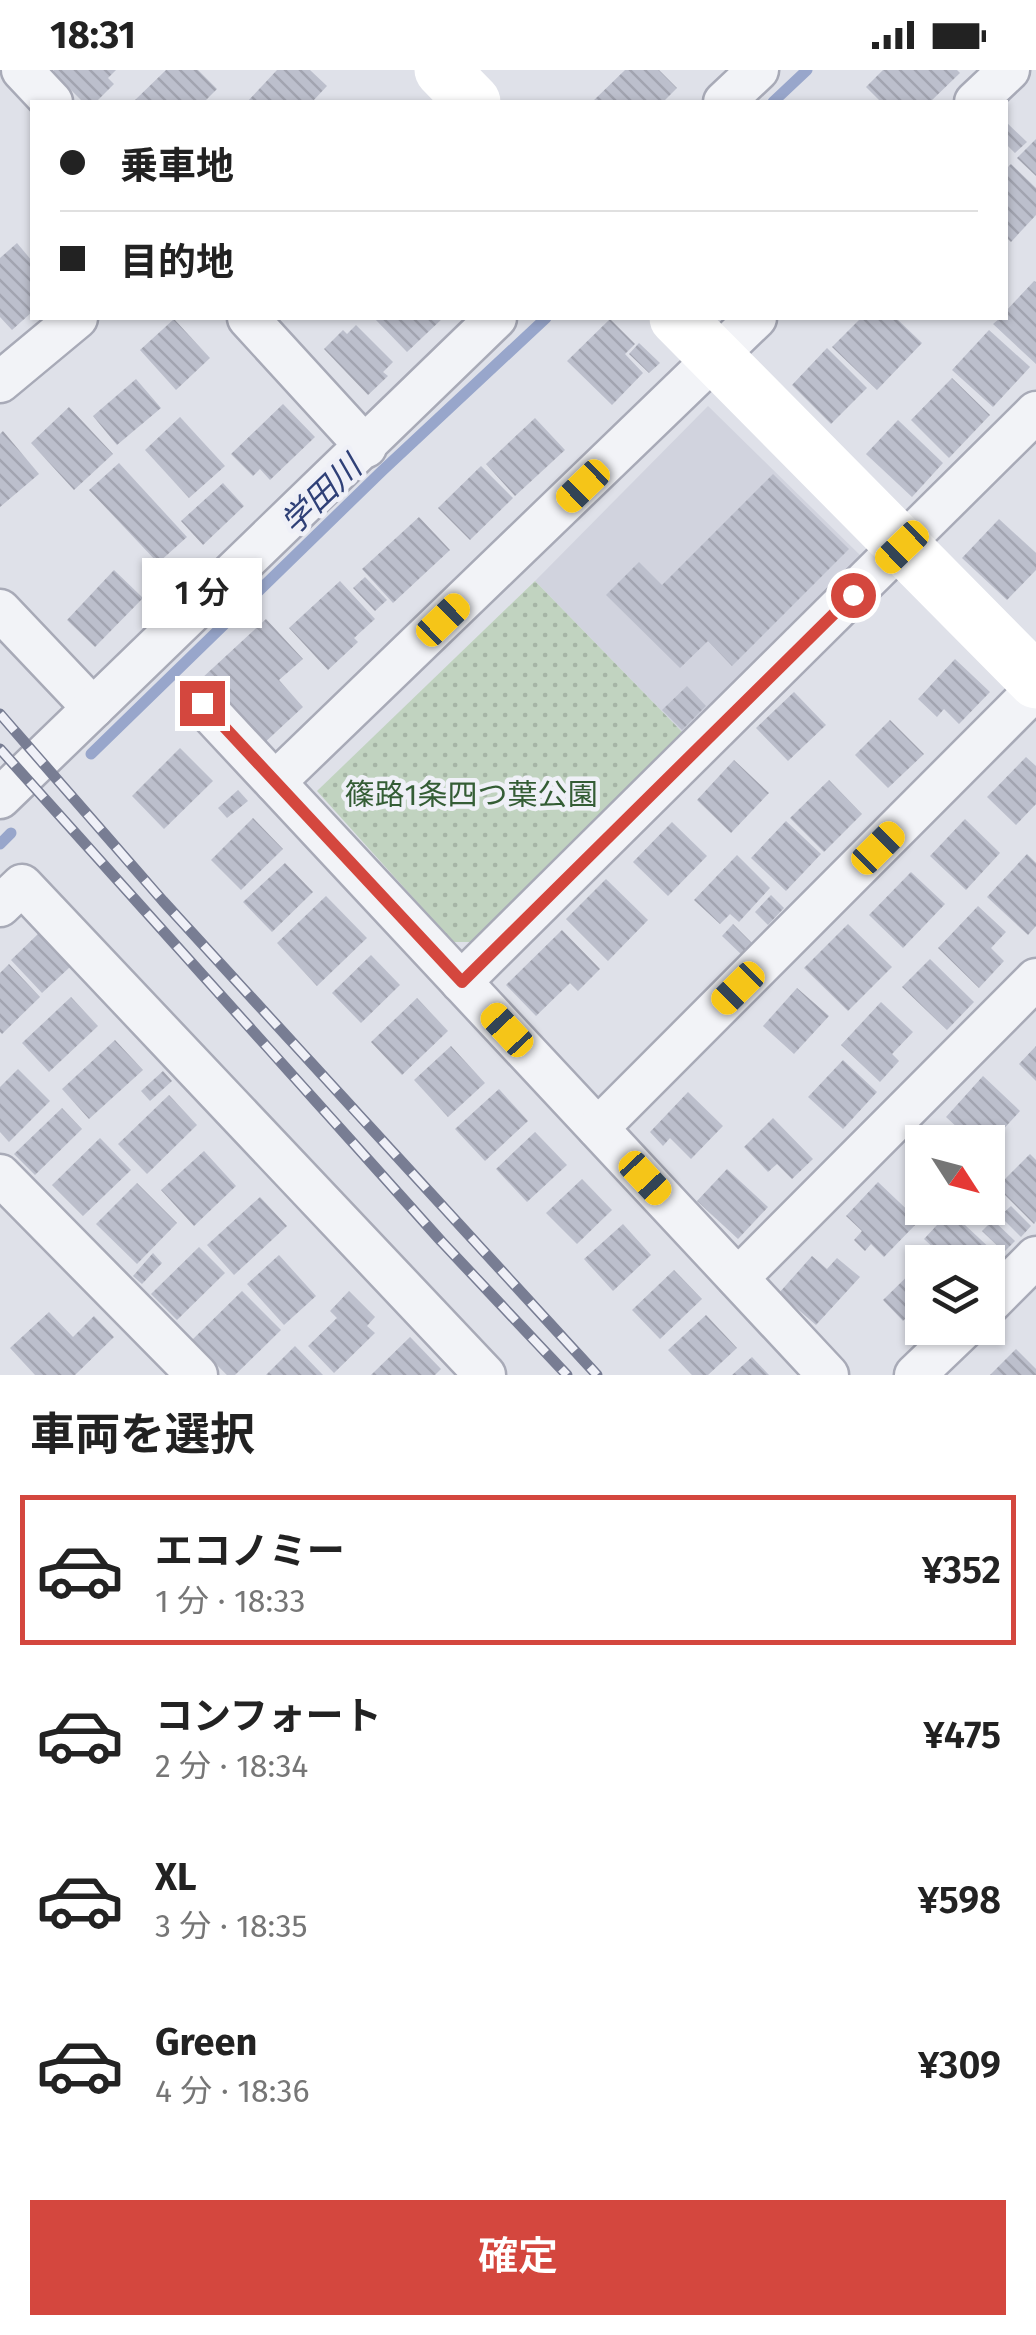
<!DOCTYPE html>
<html lang="ja">
<head>
<meta charset="utf-8">
<style>
  :root { --surface:#fff; --page:#f6f6f6; --text:#222; --muted:#767676; --line:#e0e0e0; --accent:#d4473e }
  body { margin:0; font-family:"Fira Sans","Noto Sans JP",sans-serif; background:var(--page); color:var(--text); height:100vh; display:flex; flex-direction:column; font-size:38px; white-space:nowrap }
  * { box-sizing:border-box; margin:0 }
  p { font-size:32px; color:var(--muted) }
  .icon { flex:none; width:55px; height:55px; fill:none; stroke:currentColor; stroke-width:2; stroke-linecap:round; stroke-linejoin:round }
  .map { position:relative; height:1305px; overflow:hidden }
  .panel { display:flex; flex-direction:column; background:var(--surface); flex:1 }
  .panel>* { flex:none }
  .top-card { position:absolute; left:30px; top:30px; width:978px; height:220px; border-radius:0px; box-shadow:0 2px 8px #0004; display:grid; align-content:center; height:220px; padding:0 30px; background:var(--surface) }
  .needle { width:65px; rotate:126deg }
  .fabs { position:absolute; left:905px; top:1055px; display:grid; gap:20px }
  .fabs a { display:grid; place-items:center; width:100px; height:100px; border-radius:0px; background:var(--surface); box-shadow:0 2px 8px #0004; font-size:50px }
  .end { position:absolute; width:45px; height:45px; margin:-22px; border:12px solid #d4473e; background:#fff; box-shadow:0 0 0 5px #fff }
  .from { border-radius:50% }
  .bubble { position:absolute; height:70px; border-radius:0px; background:var(--surface); box-shadow:0 2px 8px #0004; font-size:32px; font-weight:600; line-height:70px; text-align:center }
  .car { position:absolute; width:30px; height:60px; margin:-30px -15px; border-radius:12px; box-shadow:0 0 8px 2px #0007; background:linear-gradient(#f5c518 24%,#345 0 40%,#f5c518 0 76%,#345 0 86%,#f5c518 0) }
  .top-card b { display:flex; align-items:center; gap:35px; height:95px; font-size:38px }
  .top-card b+b { border-top:2px solid var(--line) }
  .top-card i { width:25px; height:25px; background:var(--text) }
  ul { padding:0; list-style:none }
  li { display:flex; align-items:center; gap:30px; height:150px; margin:0 20px 15px; padding:0 10px; border:5px solid transparent; border-radius:0px }
  li div { flex:1 }
  li b { display:block; font-size:38px }
  li em { font-style:normal; font-weight:600 }
  li.active { border-color:var(--accent) }
  li>.icon { width:90px; height:90px; stroke-width:1.5 }
  h2 { padding:0 30px; font-size:45px; line-height:120px }
  .primary-button { display:flex; gap:20px; margin-top:auto; padding:20px 30px }
  .primary-button a { flex:1; height:115px; border-radius:0px; background:var(--accent); color:#fff; font-size:40px; font-weight:600; line-height:115px; text-align:center }
  .status { display:flex; justify-content:space-between; align-items:center; height:70px; padding:0 50px; background:var(--surface); direction:ltr }
  .status svg { height:28px; fill:currentColor }
  .map>svg:first-child { display:block }
</style>
</head>
<body>
<div class="status"><b>18:31</b><svg viewBox="0 0 49 12"><path d="M0 12V9h3v3zM5 12V6h3v6zM10 12V3h3v9zM15 12V0h3v12zM26 1h20v11H26zM47 4h2v5h-2z"/></svg></div>
<div class="map">
<svg width="1036" height="1305" viewBox="0 0 1036 1305">
  <defs>
    <pattern id="park-dots" width="8" height="8" patternUnits="userSpaceOnUse" patternTransform="scale(2.5)"><rect width="8" height="8" fill="#c1d3c0"/><path d="M2 2h.1M6 6h.1" fill="none" stroke="#a6b5a6" stroke-width="1.8" stroke-linecap="round"/></pattern>
    <pattern id="building-back-hatch" width="6" height="6" patternUnits="userSpaceOnUse" patternTransform="scale(2.5)"><rect width="6" height="6" fill="#bcbfcc"/><path d="M-1 5l2 2M0 0l6 6M5-1l2 2" fill="none" stroke="#a2a4b0"/></pattern>
  </defs>
  <rect width="100%" height="100%" fill="#dfe1e9"/>
  <path fill="#d1d3de" d="M 708,336 L 863,488 L 686,666 L 535,511 Z"/>
  <path fill="url(#park-dots)" d="M 535,511 L 686,666 L 479,872 L 453,872 L 317,721 Z"/>
  <g fill="none" stroke-linecap="round" stroke-linejoin="round">
    <g stroke="#98a6cb" stroke-width="11">
      <path d="M 773,32 L 807,0"/>
      <path d="M 91,684 L 383,400 L 546,248"/>
      <path d="M 0,774 L 11,763"/>
    </g>
  </g>
  <g fill="url(#building-back-hatch)">
    <path d="M 54,0 L 116,0 L 108,8 L 114,14 L 96,32 L 83,32 L 53,2 Z"/>
    <path d="M 166,0 L 198,0 L 217,19 L 204,32 L 133,32 Z"/>
    <path d="M 277,0 L 310,0 L 327,16 L 312,32 L 247,32 Z"/>
    <path d="M 625,0 L 659,0 L 677,18 L 663,32 L 592,32 Z"/>
    <path d="M 883,0 L 957,0 L 960,3 L 930,32 L 881,32 L 866,17 Z"/>
    <path d="M 1005,51 L 1027,72 L 1015,83 L 1005,73 Z"/>
    <path d="M 1036,69 L 1036,106 L 1017,88 Z"/>
    <path d="M 1011,94 L 1036,118 L 1036,145 L 1011,172 L 1005,166 L 1005,100 Z"/>
    <path d="M 17,173 L 32,191 L 32,242 L 12,260 L 0,247 L 0,188 Z"/>
    <path d="M 1034,211 L 1036,212 L 1036,294 L 993,254 L 1000,248 L 1005,248 L 1005,242 Z"/>
    <path d="M 374,248 L 443,248 L 407,282 Z"/>
    <path d="M 861,248 L 896,248 L 922,273 L 877,320 L 832,277 Z"/>
    <path d="M 174,249 L 210,288 L 176,320 L 140,280 Z"/>
    <path d="M 610,249 L 635,274 L 625,284 L 643,303 L 612,335 L 567,291 Z"/>
    <path d="M 356,255 L 393,292 L 383,302 L 388,306 L 368,325 L 324,279 L 343,260 L 347,264 Z"/>
    <path d="M 989,260 L 1030,297 L 993,337 L 952,300 Z"/>
    <path d="M 639,273 L 660,293 L 649,303 L 629,284 Z"/>
    <path d="M 827,278 L 867,318 L 831,354 L 792,315 Z"/>
    <path d="M 952,308 L 990,345 L 949,388 L 911,350 Z"/>
    <path d="M 136,309 L 161,338 L 117,375 L 93,346 Z"/>
    <path d="M 283,334 L 315,367 L 270,410 L 260,399 L 253,406 L 231,384 Z"/>
    <path d="M 69,337 L 113,384 L 74,420 L 31,373 Z"/>
    <path d="M 180,347 L 225,396 L 189,428 L 145,380 Z"/>
    <path d="M 535,348 L 565,380 L 515,426 L 486,394 Z"/>
    <path d="M 898,350 L 943,393 L 912,427 L 866,384 Z"/>
    <path d="M 3,361 L 39,404 L 0,437 L 0,364 Z"/>
    <path d="M 119,393 L 187,467 L 158,493 L 89,420 Z"/>
    <path d="M 481,396 L 513,428 L 470,470 L 438,438 Z"/>
    <path d="M 773,404 L 849,479 L 732,596 L 708,571 L 680,598 L 606,525 L 639,492 L 662,515 Z"/>
    <path d="M 223,413 L 244,436 L 203,475 L 181,451 Z"/>
    <path d="M 419,447 L 450,480 L 393,533 L 362,499 Z"/>
    <path d="M 999,449 L 1036,483 L 1036,500 L 1007,530 L 962,488 Z"/>
    <path d="M 114,500 L 143,528 L 95,577 L 67,550 Z"/>
    <path d="M 365,507 L 387,530 L 375,541 L 353,518 Z"/>
    <path d="M 340,511 L 375,549 L 354,568 L 358,572 L 328,600 L 289,558 Z"/>
    <path d="M 266,549 L 303,589 L 279,610 L 303,637 L 262,675 L 201,609 Z"/>
    <path d="M 955,589 L 990,622 L 959,654 L 944,639 L 937,647 L 918,629 Z"/>
    <path d="M 687,616 L 706,636 L 682,660 L 662,640 Z"/>
    <path d="M 794,622 L 826,655 L 788,691 L 756,658 Z"/>
    <path d="M 890,650 L 924,684 L 888,718 L 855,685 Z"/>
    <path d="M 180,678 L 213,711 L 164,759 L 132,726 Z"/>
    <path d="M 1026,687 L 1036,696 L 1036,734 L 1016,755 L 987,727 Z"/>
    <path d="M 734,690 L 769,723 L 731,763 L 697,730 Z"/>
    <path d="M 829,710 L 862,744 L 824,782 L 790,748 Z"/>
    <path d="M 238,720 L 248,731 L 227,748 L 218,738 Z"/>
    <path d="M 253,748 L 283,779 L 241,820 L 211,790 Z"/>
    <path d="M 965,749 L 1000,783 L 966,820 L 930,786 Z"/>
    <path d="M 786,751 L 821,784 L 786,821 L 751,788 Z"/>
    <path d="M 672,752 L 707,786 L 668,826 L 633,792 Z"/>
    <path d="M 1027,784 L 1036,793 L 1036,856 L 1028,865 L 987,827 Z"/>
    <path d="M 737,785 L 770,818 L 739,852 L 730,844 L 720,854 L 694,830 Z"/>
    <path d="M 285,793 L 313,822 L 272,862 L 243,832 Z"/>
    <path d="M 911,802 L 945,834 L 903,878 L 869,845 Z"/>
    <path d="M 606,809 L 648,850 L 608,891 L 566,849 Z"/>
    <path d="M 771,825 L 784,838 L 768,855 L 755,842 Z"/>
    <path d="M 326,826 L 367,868 L 317,916 L 277,873 Z"/>
    <path d="M 978,836 L 1006,862 L 991,878 L 1004,891 L 979,918 L 938,878 Z"/>
    <path d="M 733,854 L 755,876 L 744,887 L 722,866 Z"/>
    <path d="M 848,854 L 892,897 L 848,941 L 804,898 Z"/>
    <path d="M 562,860 L 600,899 L 578,921 L 570,913 L 536,946 L 506,915 Z"/>
    <path d="M 38,864 L 70,897 L 42,923 L 11,890 Z"/>
    <path d="M 371,885 L 400,915 L 361,953 L 332,923 Z"/>
    <path d="M 930,889 L 974,932 L 947,960 L 902,917 Z"/>
    <path d="M 9,894 L 40,927 L 2,964 L 0,962 L 0,903 Z"/>
    <path d="M 797,918 L 829,946 L 794,984 L 763,956 Z"/>
    <path d="M 71,927 L 98,956 L 49,1002 L 22,973 Z"/>
    <path d="M 417,928 L 448,961 L 402,1005 L 371,972 Z"/>
    <path d="M 881,932 L 913,962 L 892,984 L 899,991 L 880,1012 L 841,975 Z"/>
    <path d="M 115,970 L 143,1000 L 89,1049 L 62,1019 Z"/>
    <path d="M 451,976 L 485,1013 L 448,1047 L 414,1010 Z"/>
    <path d="M 1036,976 L 1036,1011 L 1019,994 Z"/>
    <path d="M 843,990 L 877,1022 L 843,1059 L 808,1027 Z"/>
    <path d="M 18,999 L 50,1031 L 9,1072 L 0,1062 L 0,1017 Z"/>
    <path d="M 163,1001 L 172,1011 L 150,1031 L 141,1021 Z"/>
    <path d="M 983,1006 L 1020,1041 L 988,1076 L 988,1072 L 973,1072 L 946,1047 Z"/>
    <path d="M 499,1019 L 528,1051 L 485,1091 L 455,1059 Z"/>
    <path d="M 688,1022 L 723,1056 L 691,1089 L 670,1068 L 663,1076 L 650,1062 Z"/>
    <path d="M 169,1025 L 197,1055 L 147,1104 L 118,1074 Z"/>
    <path d="M 62,1038 L 82,1059 L 35,1105 L 14,1084 Z"/>
    <path d="M 773,1048 L 813,1089 L 792,1109 L 777,1094 L 768,1102 L 744,1077 Z"/>
    <path d="M 535,1062 L 567,1095 L 527,1132 L 496,1099 Z"/>
    <path d="M 100,1068 L 131,1100 L 83,1146 L 52,1115 Z"/>
    <path d="M 204,1081 L 236,1116 L 194,1156 L 161,1120 Z"/>
    <path d="M 1030,1084 L 1036,1090 L 1036,1151 L 1034,1154 L 997,1117 Z"/>
    <path d="M 727,1099 L 768,1137 L 738,1169 L 697,1131 Z"/>
    <path d="M 582,1109 L 612,1140 L 577,1174 L 546,1143 Z"/>
    <path d="M 878,1112 L 919,1151 L 884,1187 L 871,1174 L 865,1181 L 854,1170 L 862,1161 L 846,1146 Z"/>
    <path d="M 137,1113 L 177,1153 L 137,1194 L 96,1154 Z"/>
    <path d="M 260,1127 L 287,1156 L 234,1205 L 207,1175 Z"/>
    <path d="M 1011,1136 L 1031,1156 L 1021,1167 L 1000,1146 Z"/>
    <path d="M 950,1141 L 995,1183 L 986,1192 L 949,1192 L 924,1169 Z"/>
    <path d="M 993,1150 L 1015,1171 L 1004,1182 L 982,1161 Z"/>
    <path d="M 623,1154 L 651,1185 L 613,1221 L 584,1189 Z"/>
    <path d="M 199,1177 L 225,1203 L 177,1250 L 151,1224 Z"/>
    <path d="M 153,1183 L 162,1193 L 142,1214 L 133,1206 Z"/>
    <path d="M 279,1185 L 316,1226 L 284,1255 L 247,1214 Z"/>
    <path d="M 929,1185 L 936,1192 L 922,1192 L 922,1232 L 903,1251 L 883,1230 Z"/>
    <path d="M 812,1186 L 827,1199 L 837,1188 L 860,1207 L 816,1255 L 779,1223 Z"/>
    <path d="M 674,1200 L 702,1229 L 660,1269 L 632,1240 Z"/>
    <path d="M 242,1221 L 281,1260 L 235,1305 L 227,1305 L 192,1270 Z"/>
    <path d="M 349,1221 L 375,1247 L 367,1256 L 375,1263 L 334,1303 L 308,1276 L 337,1248 L 330,1241 Z"/>
    <path d="M 49,1242 L 73,1267 L 94,1246 L 114,1267 L 75,1305 L 35,1305 L 10,1278 Z"/>
    <path d="M 706,1245 L 737,1278 L 708,1305 L 692,1305 L 668,1280 Z"/>
    <path d="M 410,1267 L 441,1299 L 435,1305 L 371,1305 Z"/>
    <path d="M 295,1276 L 323,1305 L 266,1305 Z"/>
    <path d="M 1016,1279 L 1036,1299 L 1036,1305 L 990,1305 Z"/>
    <path d="M 752,1287 L 769,1305 L 732,1305 Z"/>
  </g>
  <g fill="none" stroke-linecap="round" stroke-linejoin="round">
    <g stroke="#a8aab7" stroke-width="45">
      <g id="street">
        <path d="M 22,0 L 52,32"/>
        <path d="M 724,32 L 758,0"/>
        <path d="M 975,32 L 1009,0"/>
        <path d="M 248,248 L 366,377"/>
        <path d="M 0,312 L 77,248"/>
        <path d="M 0,540 L 93,638"/>
        <path d="M 201,633 L 828,1305"/>
        <path d="M 275,712 L 756,248"/>
        <path d="M 0,728 L 496,248"/>
        <path d="M 0,836 L 22,815 L 485,1305"/>
        <path d="M 461,912 L 1036,342"/>
        <path d="M 598,1058 L 1036,619"/>
        <path d="M 0,1105 L 197,1305"/>
        <path d="M 738,1208 L 1036,909"/>
        <path d="M 988,1235 L 1036,1187"/>
        <path d="M 915,1305 L 964,1258"/>
      </g>
    </g>
    <use href="#street" stroke="#f2f3f7" stroke-width="40"/>
    <g stroke="#fff" stroke-width="55">
      <path d="M 442,0 L 473,32"/>
      <path d="M 677,248 L 1036,611"/>
    </g>
    <g stroke="#787d93" stroke-width="11">
      <g id="rail">
        <path d="M 0,644 L 163,831 L 597,1305"/>
        <path d="M 0,679 L 441,1171 L 567,1305"/>
      </g>
    </g>
    <use href="#rail" stroke="#eff0f7" stroke-width="8" stroke-dasharray="22" stroke-linecap="butt"/>
  </g>
  <g fill="none" stroke-linecap="round" stroke-linejoin="round">
    <path stroke="#d4473e" stroke-width="12" d="M 202,633 L 462,912 L 853,525"/>
  </g>
  <g text-anchor="middle" dominant-baseline="central" stroke-width="9" stroke-linejoin="round" paint-order="stroke">
    <g font-size="30" fill="#345d35" stroke="#eff0f7">
      <text x="471" y="725">篠路1条四つ葉公園</text>
    </g>
    <g font-size="32" font-style="italic" fill="#2f4077" stroke="#eff0f7">
      <text transform="translate(321 425) rotate(-44)">学田川</text>
    </g>
  </g>
</svg>
<div class="fabs">
<a><svg class="needle" viewBox="-14 -14 28 28"><path d="M0-13l5 13h-10z" fill="#e53935"/><path d="M0 13l5-13h-10z" fill="#767676"/></svg></a>
<a><svg class="icon" aria-label="layers" viewBox="0 0 24 24"><path d="M12 4l9 5-9 5-9-5zM3 14l9 5 9-5"/></svg></a>
</div>
<i class="end from" style="left:853px;top:525px"></i>
<i class="end" style="left:202px;top:633px"></i>
<div class="bubble" style="left:142px;top:488px;width:120px">1 分</div>
<i class="car" style="left:583px;top:416px;rotate:226deg"></i>
<i class="car" style="left:902px;top:477px;rotate:226deg"></i>
<i class="car" style="left:443px;top:550px;rotate:46deg"></i>
<i class="car" style="left:878px;top:778px;rotate:45deg"></i>
<i class="car" style="left:738px;top:918px;rotate:225deg"></i>
<i class="car" style="left:507px;top:960px;rotate:317deg"></i>
<i class="car" style="left:645px;top:1108px;rotate:137deg"></i>
<div class="top-card">
<b><i class="from"></i>乗車地</b>
<b><i></i>目的地</b>
</div>
</div>
<section class="panel">
<h2>車両を選択</h2>
<ul>
<li class="active"><svg class="icon" aria-label="car" viewBox="0 0 24 24"><path d="M5 17H2v-5l4-1 3-4h7l3 4 3 1v5h-3M9 17h6M6 11h13"/><circle cx="7" cy="17" r="2"/><circle cx="17" cy="17" r="2"/></svg><div><b>エコノミー</b><p>1 分 · 18:33</p></div><em>¥352</em></li>
<li><svg class="icon" aria-label="car" viewBox="0 0 24 24"><path d="M5 17H2v-5l4-1 3-4h7l3 4 3 1v5h-3M9 17h6M6 11h13"/><circle cx="7" cy="17" r="2"/><circle cx="17" cy="17" r="2"/></svg><div><b>コンフォート</b><p>2 分 · 18:34</p></div><em>¥475</em></li>
<li><svg class="icon" aria-label="car" viewBox="0 0 24 24"><path d="M5 17H2v-5l4-1 3-4h7l3 4 3 1v5h-3M9 17h6M6 11h13"/><circle cx="7" cy="17" r="2"/><circle cx="17" cy="17" r="2"/></svg><div><b>XL</b><p>3 分 · 18:35</p></div><em>¥598</em></li>
<li><svg class="icon" aria-label="car" viewBox="0 0 24 24"><path d="M5 17H2v-5l4-1 3-4h7l3 4 3 1v5h-3M9 17h6M6 11h13"/><circle cx="7" cy="17" r="2"/><circle cx="17" cy="17" r="2"/></svg><div><b>Green</b><p>4 分 · 18:36</p></div><em>¥309</em></li>
</ul>
<div class="primary-button"><a>確定</a></div>
</section>
</body>
</html>
